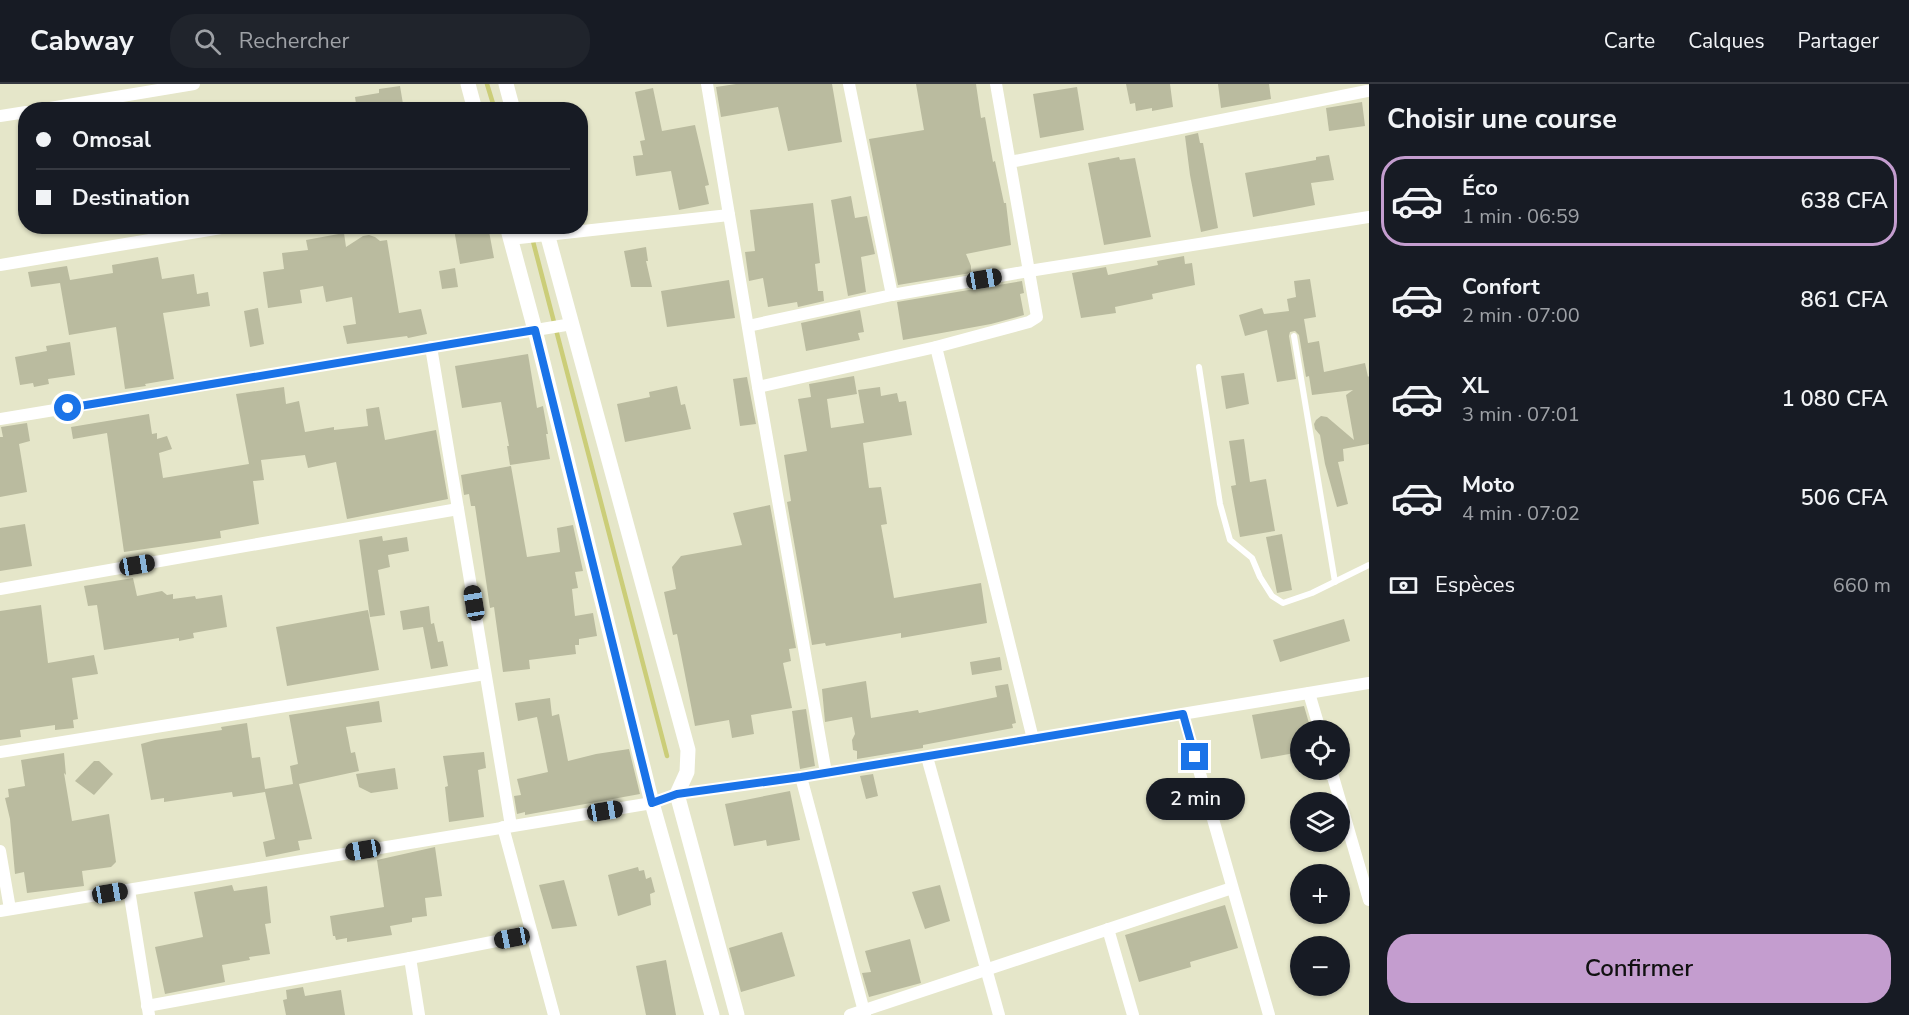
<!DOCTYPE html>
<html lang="fr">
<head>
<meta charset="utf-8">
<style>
  :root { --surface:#171b24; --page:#20242c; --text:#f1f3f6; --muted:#9ea1a6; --line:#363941; --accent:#c49dcf }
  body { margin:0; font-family:"Nunito Sans",sans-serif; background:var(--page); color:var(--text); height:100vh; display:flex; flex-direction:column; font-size:22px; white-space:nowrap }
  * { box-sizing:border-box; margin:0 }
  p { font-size:20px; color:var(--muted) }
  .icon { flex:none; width:33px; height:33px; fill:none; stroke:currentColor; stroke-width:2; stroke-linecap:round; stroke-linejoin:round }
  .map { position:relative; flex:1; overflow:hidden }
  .side { display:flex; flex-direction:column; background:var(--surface); width:540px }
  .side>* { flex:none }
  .top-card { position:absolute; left:18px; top:18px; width:570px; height:132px; border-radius:24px; box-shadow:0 2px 4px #0004; display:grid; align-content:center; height:132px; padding:0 18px; background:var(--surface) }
  .controls { position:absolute; left:1290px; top:636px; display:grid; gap:12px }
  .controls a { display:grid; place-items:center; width:60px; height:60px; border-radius:50%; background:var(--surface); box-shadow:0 2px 4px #0004; font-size:30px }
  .end { position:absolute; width:27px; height:27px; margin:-14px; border:8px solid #1a73e8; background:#fff; box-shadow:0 0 0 3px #fff }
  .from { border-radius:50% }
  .bubble { position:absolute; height:42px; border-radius:21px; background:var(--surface); box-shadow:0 2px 4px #0004; font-size:20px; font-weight:600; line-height:42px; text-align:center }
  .car { position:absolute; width:18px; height:36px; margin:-18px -9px; border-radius:8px; box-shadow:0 0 4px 2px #0007; background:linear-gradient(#222 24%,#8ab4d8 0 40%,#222 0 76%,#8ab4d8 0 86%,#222 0) }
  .top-card b { display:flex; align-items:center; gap:21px; height:57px; font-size:22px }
  .top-card b+b { border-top:2px solid var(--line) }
  .top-card i { width:15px; height:15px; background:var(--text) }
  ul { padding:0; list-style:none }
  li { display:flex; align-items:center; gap:18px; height:90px; margin:0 12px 9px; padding:0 6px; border:3px solid transparent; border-radius:24px }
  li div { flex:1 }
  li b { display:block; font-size:22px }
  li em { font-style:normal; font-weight:600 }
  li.current { border-color:var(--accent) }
  li>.icon { width:54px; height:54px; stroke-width:1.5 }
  h2 { padding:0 18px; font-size:27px; line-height:72px }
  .pay { display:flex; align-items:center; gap:15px; height:66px; padding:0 18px; font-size:22px }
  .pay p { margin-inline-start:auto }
  .action { display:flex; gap:12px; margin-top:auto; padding:12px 18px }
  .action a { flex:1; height:69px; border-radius:24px; background:var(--accent); color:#111; font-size:24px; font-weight:600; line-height:69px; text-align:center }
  header { display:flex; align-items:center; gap:36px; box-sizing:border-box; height:84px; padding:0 30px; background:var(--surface); border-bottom:2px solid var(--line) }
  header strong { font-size:28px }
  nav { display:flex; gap:33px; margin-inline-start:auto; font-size:21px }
  .search { width:420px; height:54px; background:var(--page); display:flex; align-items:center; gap:15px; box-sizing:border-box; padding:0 21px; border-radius:24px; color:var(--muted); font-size:22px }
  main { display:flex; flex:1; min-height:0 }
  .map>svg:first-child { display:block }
</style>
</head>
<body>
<header>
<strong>Cabway</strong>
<div class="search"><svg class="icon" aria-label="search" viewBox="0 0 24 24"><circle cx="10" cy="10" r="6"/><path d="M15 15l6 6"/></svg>Rechercher</div>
<nav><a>Carte</a><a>Calques</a><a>Partager</a></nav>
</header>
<main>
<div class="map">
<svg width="1369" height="931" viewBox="0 0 1369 931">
  <rect width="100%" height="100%" fill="#e5e6c9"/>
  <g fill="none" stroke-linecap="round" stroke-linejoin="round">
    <g stroke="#cbcd78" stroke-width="4.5">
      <path d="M 487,0 L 495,26"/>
      <path d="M 529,142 L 667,672"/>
    </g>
  </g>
  <g fill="#babb9f">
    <path d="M 736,0 L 832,0 L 842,58 L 788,67 L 778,23 L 721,33 L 716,3 Z"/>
    <path d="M 916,0 L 976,0 L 981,34 L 985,33 L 993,78 L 995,77 L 1004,119 L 1006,119 L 1011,161 L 966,170 L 971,182 L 971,189 L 898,201 L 869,55 L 924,46 Z"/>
    <path d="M 1126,0 L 1170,0 L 1173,23 L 1152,27 L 1152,24 L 1136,27 L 1135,19 L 1130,20 Z"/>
    <path d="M 1218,0 L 1269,0 L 1271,15 L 1221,24 Z"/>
    <path d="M 400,2 L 404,26 L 357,26 L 355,13 L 379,9 L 379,5 Z"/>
    <path d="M 1077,3 L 1084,46 L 1040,54 L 1033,10 Z"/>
    <path d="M 653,4 L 662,47 L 695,41 L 709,101 L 705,102 L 709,120 L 679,126 L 671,87 L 636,92 L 633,72 L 643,71 L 640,57 L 645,56 L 635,8 Z"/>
    <path d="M 1362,18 L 1365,42 L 1329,47 L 1326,24 Z"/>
    <path d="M 1198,49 L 1200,59 L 1203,59 L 1218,144 L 1201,148 L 1190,91 L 1185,52 Z"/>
    <path d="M 1329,71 L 1334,96 L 1311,99 L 1315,121 L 1253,133 L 1245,89 L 1316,76 L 1316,73 Z"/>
    <path d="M 1119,73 L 1120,76 L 1135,74 L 1151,153 L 1104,161 L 1088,79 Z"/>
    <path d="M 851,112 L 855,134 L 867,132 L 875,170 L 861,173 L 866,208 L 848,212 L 831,116 Z"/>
    <path d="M 813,119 L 820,179 L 815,180 L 818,207 L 823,207 L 824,217 L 798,223 L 797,218 L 768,223 L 763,194 L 749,197 L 745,168 L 755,167 L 750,126 Z"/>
    <path d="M 469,142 L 488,142 L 494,174 L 460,180 L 454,145 Z"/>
    <path d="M 344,149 L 346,163 L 363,152 L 369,151 L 375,153 L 380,157 L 387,156 L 399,229 L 421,225 L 427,250 L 408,254 L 407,252 L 347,260 L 343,242 L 356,240 L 352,213 L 326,218 L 323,202 L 300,206 L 302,219 L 268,224 L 263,188 L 284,185 L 282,169 L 308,166 L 306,156 Z"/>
    <path d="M 646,163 L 648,177 L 646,177 L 652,203 L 631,203 L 624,167 Z"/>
    <path d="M 1184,172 L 1185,180 L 1192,179 L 1195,201 L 1152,210 L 1153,215 L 1115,223 L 1116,229 L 1081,234 L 1072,189 L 1106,183 L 1108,191 L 1158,181 L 1157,177 Z"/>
    <path d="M 158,173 L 162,195 L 194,190 L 197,210 L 208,208 L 210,222 L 163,229 L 174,295 L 145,300 L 146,302 L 125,305 L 116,243 L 69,251 L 60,199 L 31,203 L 28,188 L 67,182 L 70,196 L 113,189 L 112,181 Z"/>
    <path d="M 455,184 L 458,203 L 442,205 L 439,187 Z"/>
    <path d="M 1310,195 L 1316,233 L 1304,235 L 1308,259 L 1319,257 L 1324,288 L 1365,279 L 1368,293 L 1369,292 L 1369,360 L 1343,365 L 1344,377 L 1338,378 L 1348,420 L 1337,423 L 1325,380 L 1320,351 L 1315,345 L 1314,340 L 1316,336 L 1321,332 L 1327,333 L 1354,356 L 1346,311 L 1353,306 L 1312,311 L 1309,292 L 1306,293 L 1299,251 L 1295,247 L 1290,248 L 1289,252 L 1296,295 L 1277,298 L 1267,246 L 1245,252 L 1239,231 L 1262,224 L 1264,230 L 1289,227 L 1287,215 L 1296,213 L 1294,197 Z"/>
    <path d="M 729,196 L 735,234 L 667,243 L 661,207 Z"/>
    <path d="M 1022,197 L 1024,209 L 1020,210 L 1024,231 L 991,240 L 903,256 L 897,218 Z"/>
    <path d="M 258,224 L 264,260 L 250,263 L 244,227 Z"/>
    <path d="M 860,226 L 864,248 L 858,249 L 860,256 L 806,267 L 801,239 Z"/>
    <path d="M 70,258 L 75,291 L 48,295 L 49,300 L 34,303 L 33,299 L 20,301 L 15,273 L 47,267 L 46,262 Z"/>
    <path d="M 528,270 L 537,324 L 543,322 L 548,350 L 546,350 L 550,375 L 510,381 L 507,362 L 509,362 L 501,318 L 462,324 L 455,282 Z"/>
    <path d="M 1244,289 L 1249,320 L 1226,325 L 1221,292 Z"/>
    <path d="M 854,292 L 857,310 L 827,315 L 831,344 L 864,339 L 858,306 L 880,303 L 881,312 L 897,309 L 899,318 L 906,317 L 912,351 L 863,359 L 869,404 L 881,403 L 887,440 L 881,441 L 894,514 L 981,499 L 987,539 L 901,554 L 901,549 L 826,562 L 825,559 L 812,561 L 787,418 L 791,417 L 784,371 L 807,367 L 798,315 L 811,313 L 809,300 Z"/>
    <path d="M 747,293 L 756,340 L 740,342 L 733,295 Z"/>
    <path d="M 677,302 L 681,321 L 685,320 L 691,345 L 625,358 L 617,320 L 650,313 L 649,308 Z"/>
    <path d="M 284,303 L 286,320 L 299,317 L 305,348 L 334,343 L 334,346 L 368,342 L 366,325 L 379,323 L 385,356 L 436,346 L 448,415 L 347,435 L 336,378 L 308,384 L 305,371 L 261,376 L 264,396 L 253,397 L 259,440 L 220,447 L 221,454 L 124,468 L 107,349 L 73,355 L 71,343 L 149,330 L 152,350 L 157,349 L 157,355 L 167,352 L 172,365 L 159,369 L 163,394 L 249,380 L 236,310 Z"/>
    <path d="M 27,339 L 30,357 L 19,360 L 27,408 L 0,413 L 0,353 L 3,353 L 1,343 Z"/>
    <path d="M 1244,355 L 1250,398 L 1266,395 L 1275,447 L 1240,453 L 1231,402 L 1236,401 L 1229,357 Z"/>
    <path d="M 511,382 L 527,473 L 560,468 L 557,444 L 573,441 L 583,487 L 575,488 L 578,504 L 572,505 L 575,532 L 593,529 L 597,552 L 579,555 L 579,561 L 575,561 L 576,570 L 529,576 L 530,585 L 503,588 L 494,523 L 490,524 L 475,422 L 471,422 L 469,410 L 464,411 L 461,391 Z"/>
    <path d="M 770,421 L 796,564 L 789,565 L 791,577 L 783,579 L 792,624 L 751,631 L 754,650 L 732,654 L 729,636 L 695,642 L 677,550 L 673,551 L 664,508 L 676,505 L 672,483 L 681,472 L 742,461 L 733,429 Z"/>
    <path d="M 25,440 L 32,482 L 0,487 L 0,444 Z"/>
    <path d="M 1282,450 L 1292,506 L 1277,509 L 1266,453 Z"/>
    <path d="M 382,452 L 383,457 L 407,453 L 409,467 L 388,471 L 390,483 L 378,486 L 385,531 L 370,533 L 359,456 Z"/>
    <path d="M 133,494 L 137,512 L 162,507 L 167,511 L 173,510 L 173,515 L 195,512 L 196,515 L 222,511 L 227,543 L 193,549 L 194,554 L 179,557 L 179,554 L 104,566 L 97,521 L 88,522 L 84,502 Z"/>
    <path d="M 41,521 L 48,579 L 94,571 L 98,590 L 72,594 L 78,635 L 73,636 L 74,644 L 55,646 L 55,641 L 20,646 L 21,653 L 0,656 L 0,527 Z"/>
    <path d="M 429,522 L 431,540 L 434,539 L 438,558 L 443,557 L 448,582 L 431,585 L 423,543 L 403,546 L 400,527 Z"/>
    <path d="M 368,526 L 379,586 L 287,602 L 276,543 Z"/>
    <path d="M 1344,535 L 1350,557 L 1280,578 L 1273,556 Z"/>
    <path d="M 1000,573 L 1002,586 L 972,591 L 970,578 Z"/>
    <path d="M 866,597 L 871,634 L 918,626 L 919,629 L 997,613 L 995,602 L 1008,600 L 1016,639 L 1012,640 L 1013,644 L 923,661 L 923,664 L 857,675 L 857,667 L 853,666 L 852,656 L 855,650 L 852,633 L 825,638 L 822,605 Z"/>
    <path d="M 550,614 L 552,632 L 559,630 L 568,677 L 596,670 L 629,665 L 640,710 L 525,731 L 525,728 L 517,730 L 514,712 L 521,711 L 517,695 L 548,688 L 537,633 L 518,637 L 515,619 Z"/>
    <path d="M 379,617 L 382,638 L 346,643 L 351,669 L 355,668 L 359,687 L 299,700 L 312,755 L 298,757 L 300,766 L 266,773 L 263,758 L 275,755 L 265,708 L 233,713 L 232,708 L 164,718 L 164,714 L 151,716 L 141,660 L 155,656 L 222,646 L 221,643 L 247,639 L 252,674 L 260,673 L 265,705 L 293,700 L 290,682 L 298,680 L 289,631 Z"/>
    <path d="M 1304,622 L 1311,646 L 1300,646 L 1300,668 L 1261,675 L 1252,631 Z"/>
    <path d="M 806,625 L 815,682 L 800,685 L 792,627 Z"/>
    <path d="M 484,668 L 486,684 L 478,686 L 484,733 L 449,738 L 445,703 L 448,702 L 443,672 Z"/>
    <path d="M 64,669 L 66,691 L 64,689 L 72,737 L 109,730 L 116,778 L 111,783 L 82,787 L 84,802 L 27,809 L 24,788 L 15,790 L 10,735 L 5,714 L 9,713 L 8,705 L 25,702 L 21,676 Z"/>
    <path d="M 94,677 L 99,677 L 113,690 L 94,711 L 75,697 Z"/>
    <path d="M 395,684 L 398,705 L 371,709 L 359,703 L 356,690 Z"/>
    <path d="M 873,690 L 878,712 L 866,715 L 860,692 Z"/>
    <path d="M 790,707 L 800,756 L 767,762 L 766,756 L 734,762 L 725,720 Z"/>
    <path d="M 435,763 L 442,812 L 425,814 L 427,832 L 412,834 L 412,838 L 390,842 L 392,851 L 347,858 L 347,854 L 336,856 L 335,852 L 333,852 L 330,832 L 384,823 L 377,776 Z"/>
    <path d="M 638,783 L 639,787 L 644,786 L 646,795 L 651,793 L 655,808 L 650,810 L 651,821 L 618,832 L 608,791 Z"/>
    <path d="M 564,796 L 577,842 L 552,845 L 539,801 Z"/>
    <path d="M 232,801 L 234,807 L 267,802 L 271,839 L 265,840 L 270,870 L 249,873 L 250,876 L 222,881 L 225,898 L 165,910 L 155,863 L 203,853 L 194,808 Z"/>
    <path d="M 940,801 L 950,837 L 925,845 L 912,808 Z"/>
    <path d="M 1225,821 L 1238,864 L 1190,878 L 1191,883 L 1139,898 L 1125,851 Z"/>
    <path d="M 782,848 L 795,892 L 741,908 L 729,864 Z"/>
    <path d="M 910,855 L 921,899 L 869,913 L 862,889 L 871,888 L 865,867 Z"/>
    <path d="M 666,876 L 676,931 L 646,931 L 636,882 Z"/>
    <path d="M 303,903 L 305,912 L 341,906 L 345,931 L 286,931 L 283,916 L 287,915 L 286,906 Z"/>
  </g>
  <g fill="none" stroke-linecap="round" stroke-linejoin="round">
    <g stroke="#fff" stroke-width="6">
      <path d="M 1294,252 L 1335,498"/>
      <path d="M 1199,283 L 1220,420 L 1230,456 L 1252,474 L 1260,493 L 1272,512 L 1283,519 L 1312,509 L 1369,481"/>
    </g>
    <g stroke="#fff" stroke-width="12">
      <path d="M 707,0 L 758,303 L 826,689"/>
      <path d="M 849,0 L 892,211"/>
      <path d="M 38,26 L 194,0"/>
      <path d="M 0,32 L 26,28"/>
      <path d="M 1010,78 L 1367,7"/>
      <path d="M 510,155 L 729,131"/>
      <path d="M 0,181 L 233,142"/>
      <path d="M 748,242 L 892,211 L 1029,187 L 1369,133"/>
      <path d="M 431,263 L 511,742"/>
      <path d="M 936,263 L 1033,655"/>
      <path d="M 758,303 L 936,263 L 1029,238 L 1037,233 L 996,0"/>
      <path d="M 0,335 L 572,240"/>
      <path d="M 0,505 L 458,425"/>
      <path d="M 1309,609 L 1320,646"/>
      <path d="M 1183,630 L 1269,931"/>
      <path d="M 0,668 L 485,590"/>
      <path d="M 927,673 L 999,931"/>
      <path d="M 1331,686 L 1369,816"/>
      <path d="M 801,693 L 865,931"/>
      <path d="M 503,743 L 554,931"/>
      <path d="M 0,767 L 10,825"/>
      <path d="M 129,806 L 149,931"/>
      <path d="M 0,827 L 652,719 L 677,710 L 801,693 L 1369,599"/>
      <path d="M 1108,845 L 1133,931"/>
      <path d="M 410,874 L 419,931"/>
      <path d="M 147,922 L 410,874 L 532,850"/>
      <path d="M 850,931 L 1232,804"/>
    </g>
    <g stroke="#fff" stroke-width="15">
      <path d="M 468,0 L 475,26"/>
      <path d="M 506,0 L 513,26"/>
      <path d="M 507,142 L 535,246 L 652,719 L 712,931"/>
      <path d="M 545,142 L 688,666 L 687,688 L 677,710 L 737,931"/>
    </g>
  </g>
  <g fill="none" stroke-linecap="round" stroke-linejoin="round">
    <path stroke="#1a73e8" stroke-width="8" d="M 68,324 L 535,246 L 652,719 L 677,710 L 801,693 L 1183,630 L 1195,673"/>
  </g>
</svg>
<div class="controls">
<a><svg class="icon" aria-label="locate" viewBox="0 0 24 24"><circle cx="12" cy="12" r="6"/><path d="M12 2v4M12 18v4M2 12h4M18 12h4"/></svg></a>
<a><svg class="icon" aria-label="layers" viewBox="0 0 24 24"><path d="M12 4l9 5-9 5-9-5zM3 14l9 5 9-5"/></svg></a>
<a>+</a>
<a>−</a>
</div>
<i class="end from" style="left:68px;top:324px"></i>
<i class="end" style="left:1195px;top:673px"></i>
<div class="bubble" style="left:1146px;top:694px;width:99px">2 min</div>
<i class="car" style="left:984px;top:195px;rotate:80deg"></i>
<i class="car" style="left:137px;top:481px;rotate:80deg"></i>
<i class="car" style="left:474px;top:519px;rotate:351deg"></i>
<i class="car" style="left:605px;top:727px;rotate:81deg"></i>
<i class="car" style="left:363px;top:766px;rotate:260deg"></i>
<i class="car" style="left:110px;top:809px;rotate:81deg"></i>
<i class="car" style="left:512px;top:854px;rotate:259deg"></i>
<div class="top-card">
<b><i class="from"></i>Omosal</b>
<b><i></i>Destination</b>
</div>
</div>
<section class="side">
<h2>Choisir une course</h2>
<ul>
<li class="current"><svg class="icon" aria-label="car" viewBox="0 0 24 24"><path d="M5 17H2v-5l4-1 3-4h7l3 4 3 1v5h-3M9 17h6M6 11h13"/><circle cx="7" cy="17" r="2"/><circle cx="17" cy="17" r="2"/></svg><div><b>Éco</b><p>1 min · 06:59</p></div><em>638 CFA</em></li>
<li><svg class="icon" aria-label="car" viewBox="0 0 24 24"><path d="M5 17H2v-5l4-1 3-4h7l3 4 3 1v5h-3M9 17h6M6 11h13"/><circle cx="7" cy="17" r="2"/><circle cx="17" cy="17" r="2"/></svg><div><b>Confort</b><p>2 min · 07:00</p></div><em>861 CFA</em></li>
<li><svg class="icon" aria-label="car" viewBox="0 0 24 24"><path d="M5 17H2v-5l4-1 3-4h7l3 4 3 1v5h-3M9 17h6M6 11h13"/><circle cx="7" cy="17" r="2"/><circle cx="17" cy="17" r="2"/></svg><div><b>XL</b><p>3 min · 07:01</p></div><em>1 080 CFA</em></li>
<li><svg class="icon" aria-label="car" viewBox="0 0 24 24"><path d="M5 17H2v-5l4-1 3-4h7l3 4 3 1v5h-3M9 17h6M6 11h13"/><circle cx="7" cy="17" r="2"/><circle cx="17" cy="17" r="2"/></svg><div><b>Moto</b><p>4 min · 07:02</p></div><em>506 CFA</em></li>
</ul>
<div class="pay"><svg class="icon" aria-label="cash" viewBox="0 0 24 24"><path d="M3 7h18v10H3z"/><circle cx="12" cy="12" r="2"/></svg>Espèces<p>660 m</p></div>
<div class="action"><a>Confirmer</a></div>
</section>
</main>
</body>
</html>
